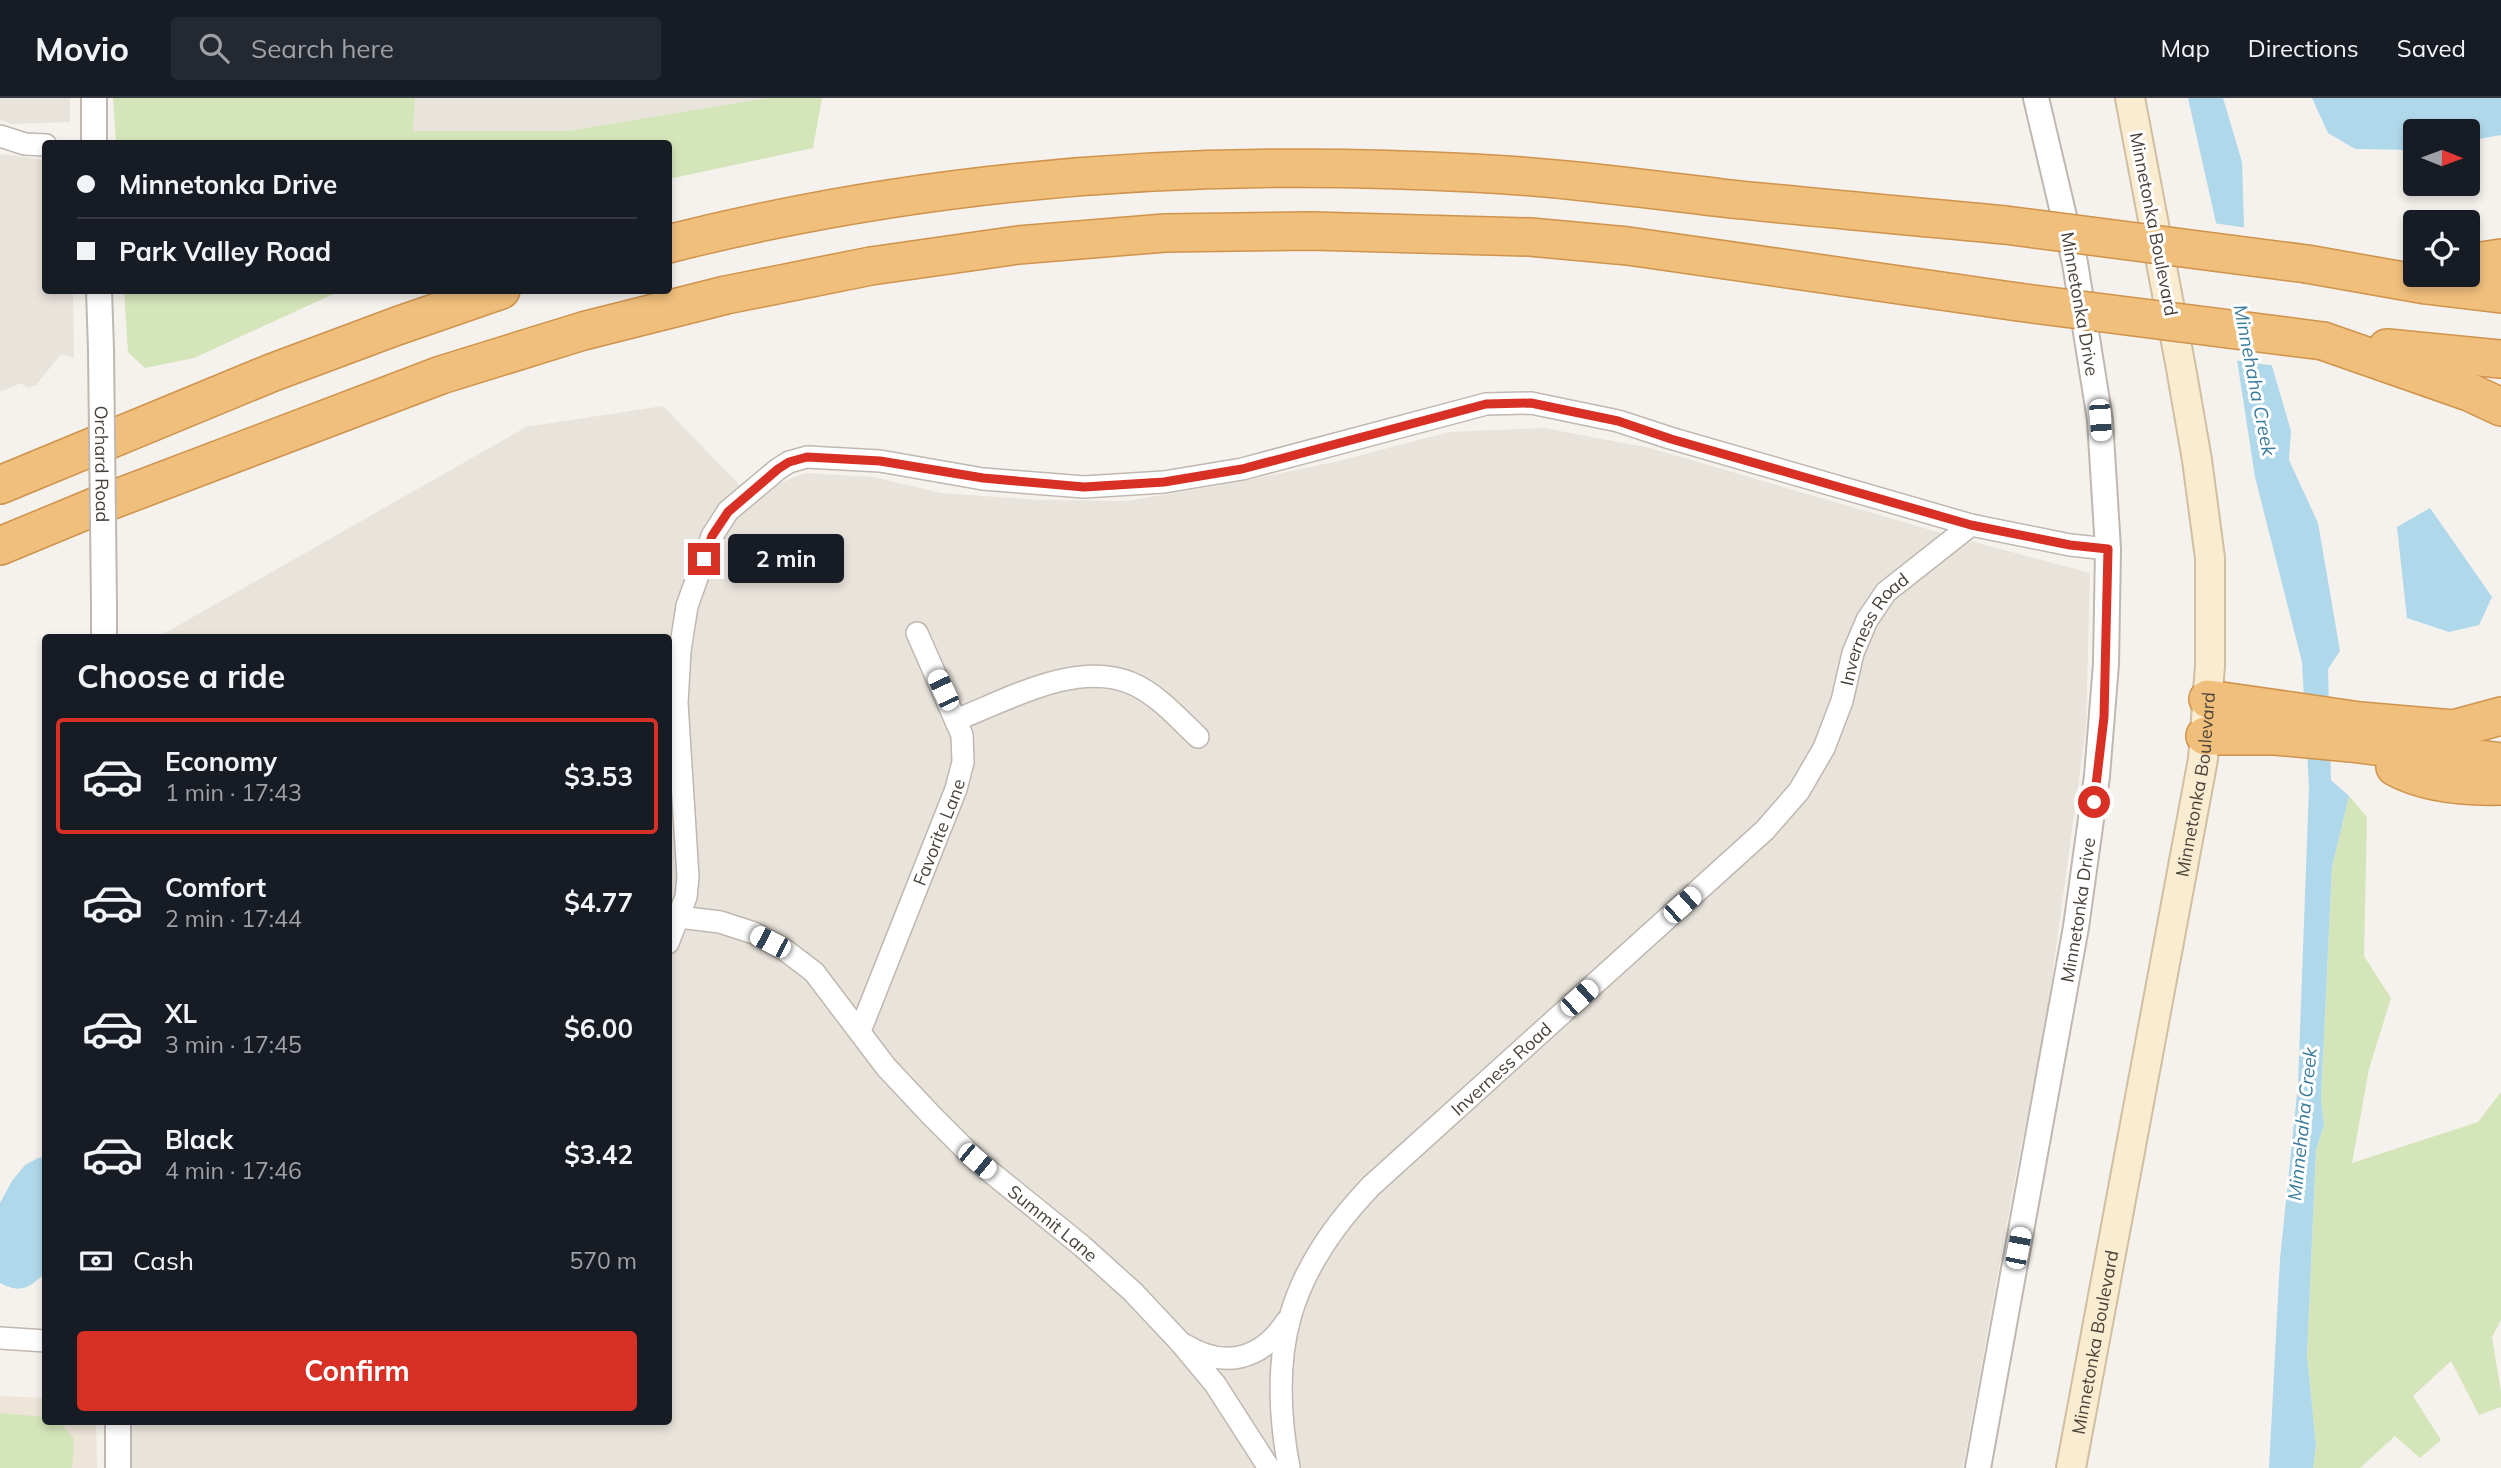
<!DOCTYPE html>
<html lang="en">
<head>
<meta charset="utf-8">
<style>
  :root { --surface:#171b24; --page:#242831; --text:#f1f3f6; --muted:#9ea1a6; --line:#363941; --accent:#d93025 }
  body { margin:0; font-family:Mulish,sans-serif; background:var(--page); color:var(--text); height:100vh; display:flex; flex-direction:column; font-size:26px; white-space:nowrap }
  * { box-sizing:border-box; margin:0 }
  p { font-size:23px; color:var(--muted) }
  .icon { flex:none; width:38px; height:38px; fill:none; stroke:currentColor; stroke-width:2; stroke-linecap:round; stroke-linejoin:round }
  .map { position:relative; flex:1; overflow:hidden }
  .sheet { position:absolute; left:42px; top:536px; width:630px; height:791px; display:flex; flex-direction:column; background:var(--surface); border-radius:7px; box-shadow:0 4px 10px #0003 }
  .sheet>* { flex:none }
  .banner { position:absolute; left:42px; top:42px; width:630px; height:154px; border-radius:7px; box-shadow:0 4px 10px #0003; display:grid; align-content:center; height:154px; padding:0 35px; background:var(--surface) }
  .needle { width:46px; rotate:91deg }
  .controls { position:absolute; left:2403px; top:21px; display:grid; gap:14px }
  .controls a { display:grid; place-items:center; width:77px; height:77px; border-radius:7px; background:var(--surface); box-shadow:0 4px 10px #0003; font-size:35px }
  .end { position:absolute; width:32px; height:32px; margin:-16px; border:9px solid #d93025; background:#fff; box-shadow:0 0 0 4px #fff }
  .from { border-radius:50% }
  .bubble { position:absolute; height:49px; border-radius:7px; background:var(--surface); box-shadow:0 4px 10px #0003; font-size:23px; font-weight:700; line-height:49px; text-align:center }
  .car { position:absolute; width:21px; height:42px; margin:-21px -10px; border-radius:9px; box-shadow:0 0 5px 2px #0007; background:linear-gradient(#fff 24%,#345 0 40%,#fff 0 76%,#345 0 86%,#fff 0) }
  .banner b { display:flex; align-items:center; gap:24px; height:66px; font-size:26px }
  .banner b+b { border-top:2px solid var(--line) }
  .banner i { width:18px; height:18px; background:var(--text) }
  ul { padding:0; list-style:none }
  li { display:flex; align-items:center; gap:21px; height:116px; margin:0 14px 10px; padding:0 21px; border:4px solid transparent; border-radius:7px }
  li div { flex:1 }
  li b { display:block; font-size:26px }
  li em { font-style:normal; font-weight:700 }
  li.current { border-color:var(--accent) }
  li>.icon { width:63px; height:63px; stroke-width:1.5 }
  h2 { padding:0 35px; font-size:32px; line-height:84px }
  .pay { display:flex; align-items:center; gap:18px; height:77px; padding:0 35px; font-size:26px }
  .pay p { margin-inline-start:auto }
  .action { display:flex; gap:14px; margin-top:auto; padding:14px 35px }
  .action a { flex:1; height:80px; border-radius:7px; background:var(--accent); color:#fff; font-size:28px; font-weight:700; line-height:80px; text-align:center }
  header { display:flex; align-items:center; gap:42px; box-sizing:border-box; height:98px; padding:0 35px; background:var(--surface); border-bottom:2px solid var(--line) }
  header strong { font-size:33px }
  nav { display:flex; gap:38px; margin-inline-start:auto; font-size:24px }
  .search { width:490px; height:63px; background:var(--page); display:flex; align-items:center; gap:18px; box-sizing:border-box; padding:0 24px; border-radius:7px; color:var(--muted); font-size:26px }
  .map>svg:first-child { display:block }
</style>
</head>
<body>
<header>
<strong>Movio</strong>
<div class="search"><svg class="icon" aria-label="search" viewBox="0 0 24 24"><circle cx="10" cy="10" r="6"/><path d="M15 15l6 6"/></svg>Search here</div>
<nav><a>Map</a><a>Directions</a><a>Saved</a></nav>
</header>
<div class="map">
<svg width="2501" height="1370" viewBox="0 0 2501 1370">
  <rect width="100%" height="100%" fill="#f5f1ed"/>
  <g fill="#e8e3db">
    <path d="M 0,0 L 70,0 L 70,24 L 11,26 L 0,22 Z"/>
    <path d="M 415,0 L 767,0 L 567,33 L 413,33 Z"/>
    <path d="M 0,56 L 45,62 L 46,192 L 73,193 L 74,260 L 61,256 L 36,287 L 28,290 L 21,285 L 0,294 Z"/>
    <path d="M 663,308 L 754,402 L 770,389 L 805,375 L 873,379 L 941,395 L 1040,402 L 1126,403 L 1217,388 L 1339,363 L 1449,334 L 1544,330 L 1650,350 L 1941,435 L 2090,475 L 2086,629 L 2045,931 L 2020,1053 L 1963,1370 L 132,1370 L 131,1323 L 668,1323 L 668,539 L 158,539 L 526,329 Z"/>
  </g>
  <path fill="#ece5d8" d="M 0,1298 L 45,1300 L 46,1323 L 96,1323 L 97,1370 L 0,1370 Z"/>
  <g fill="#d5e5ba">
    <path d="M 113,0 L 415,0 L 413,33 L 567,33 L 767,0 L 822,0 L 813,50 L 669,81 L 668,46 L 116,45 Z"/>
    <path d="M 124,193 L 124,192 L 340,193 L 194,260 L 145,270 L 128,254 Z"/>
    <path d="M 2349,698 L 2367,719 L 2364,858 L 2391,900 L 2369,971 L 2352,1065 L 2478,1024 L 2501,994 L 2501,1222 L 2492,1239 L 2501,1294 L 2501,1309 L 2479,1317 L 2451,1263 L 2413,1298 L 2441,1342 L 2420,1360 L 2395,1338 L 2360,1370 L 2313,1370 L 2316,1348 L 2307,1257 L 2316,1052 L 2324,1027 L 2321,1002 L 2332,769 Z"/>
    <path d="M 0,1315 L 45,1319 L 46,1323 L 58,1323 L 74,1341 L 72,1370 L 0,1370 Z"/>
  </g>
  <g fill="#b0d8eb">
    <path d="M 2188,0 L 2223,0 L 2242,64 L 2244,128 L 2272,268 L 2291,333 L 2289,362 L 2318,425 L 2340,553 L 2328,571 L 2331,682 L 2349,698 L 2332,769 L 2321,1002 L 2324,1027 L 2316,1052 L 2307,1257 L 2316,1348 L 2313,1370 L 2269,1370 L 2280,1161 L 2298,986 L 2309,689 L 2302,564 L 2255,379 L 2216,125 Z"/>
    <path d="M 2312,0 L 2501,0 L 2501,37 L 2468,43 L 2468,33 L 2415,33 L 2415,52 L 2355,51 L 2328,35 Z"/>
    <path d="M 2430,410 L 2492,499 L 2479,527 L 2449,534 L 2407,520 L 2397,429 Z"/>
    <path d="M 44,1059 L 45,1175 C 29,1190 21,1196 0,1185 L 0,1105 L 12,1083 L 25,1067 L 38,1060 Z"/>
  </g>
  <path fill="#f5f1ed" d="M 2213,125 L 2248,130 L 2276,268 L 2234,262 Z"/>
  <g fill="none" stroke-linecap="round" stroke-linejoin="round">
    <g stroke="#c0b8b0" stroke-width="24">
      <g id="minor">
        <path d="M 0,38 L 25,46 L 46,47"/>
        <path d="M 956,622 C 1007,602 1077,562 1131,585 C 1157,596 1178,620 1198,639"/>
        <path id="s1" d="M 679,819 L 720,824 L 754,835 L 785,852 L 814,874 L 886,969 L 931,1017 L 977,1063 L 1082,1148 L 1133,1194 L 1180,1244 L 1215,1286 L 1269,1370"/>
        <path d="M 668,845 L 686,799 L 688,779 L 677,605 L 680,553 L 687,508 L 712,438 L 728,413 L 778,371 L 789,364 L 807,359 L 880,363 L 983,381 L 1084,389 L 1164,384 L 1242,371 L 1486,306 L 1531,305 L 1618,323 L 1670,340 L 1971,427 L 2070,447 L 2108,451"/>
        <path id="s2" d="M 860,933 L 956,691 L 963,664 L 962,637 L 917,535"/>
        <path d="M 0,1240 L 46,1243"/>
        <path d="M 1185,1247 C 1224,1271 1261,1262 1286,1224"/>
        <path id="s3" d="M 1289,1370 C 1267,1252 1288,1175 1371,1088 L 1765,732 L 1799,693 L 1824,650 L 1842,603 L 1853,555 L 1867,522 L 1886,494 L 1971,427"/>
      </g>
    </g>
    <g stroke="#c0b8b0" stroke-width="28">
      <g id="tertiary">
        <path d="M 94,0 L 94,46"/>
        <path d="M 99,192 L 101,252"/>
        <path d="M 104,507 L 104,539"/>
        <path d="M 118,1323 L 118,1370"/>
        <path id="s4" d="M 1978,1370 L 2076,829 L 2097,678 L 2106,566 L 2108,451 L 2100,322 L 2075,165 L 2036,0"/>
      </g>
    </g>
    <g stroke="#d0bfa1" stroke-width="32">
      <g id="secondary">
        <path id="s5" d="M 2071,1370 L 2203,661 L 2210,567 L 2210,460 L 2197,362 L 2181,270 L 2130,0"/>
      </g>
    </g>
    <g stroke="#cf934c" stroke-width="40">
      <g id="motorway">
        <path d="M 668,146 C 931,79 1203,60 1473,75 C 1557,79 1639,90 1722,100 C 1816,110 1911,118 2005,127"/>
        <path d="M 2468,165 L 2501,160"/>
        <path d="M 2307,166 L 2426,187 L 2501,196"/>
        <path d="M 2323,243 L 2469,294 L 2501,309"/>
        <path d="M 2387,250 L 2501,261"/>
        <path d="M 0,387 L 271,275 L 397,228 L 501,192"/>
        <path d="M 0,448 L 99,407 L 441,277 L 583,233 L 726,197 L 871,168 L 1018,147 L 1165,135 L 1312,133 L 1530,139 L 1628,148 L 2018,204"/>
        <path d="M 2208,601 L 2360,623 L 2453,631 L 2501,618"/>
        <path d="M 2205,638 L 2275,638 L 2351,645 L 2501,664"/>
        <path d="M 2395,669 C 2426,686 2466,689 2501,688"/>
      </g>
    </g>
    <use href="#minor" stroke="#fff" stroke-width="21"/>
    <use href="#tertiary" stroke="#fff" stroke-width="24"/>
    <use href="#secondary" stroke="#faecd1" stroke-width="28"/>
    <use href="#motorway" stroke="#f0bf7c" stroke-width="37"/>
    <g stroke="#c0b8b0" stroke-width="28" stroke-linecap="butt">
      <g id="tertiary-bridge">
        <path id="s6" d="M 101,252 L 104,507"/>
      </g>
    </g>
    <g stroke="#cf934c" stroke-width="40" stroke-linecap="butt">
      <g id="motorway-bridge">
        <path d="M 2005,127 L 2307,166"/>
        <path d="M 2018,204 L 2323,243"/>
      </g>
    </g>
    <use href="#tertiary-bridge" stroke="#fff" stroke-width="24"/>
    <use href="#motorway-bridge" stroke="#f0bf7c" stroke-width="37"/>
  </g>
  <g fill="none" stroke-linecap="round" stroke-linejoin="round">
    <path stroke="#d93025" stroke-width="9" d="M 704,461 L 712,438 L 728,414 L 778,371 L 789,364 L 807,359 L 880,363 L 983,380 L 1084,389 L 1164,384 L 1242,371 L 1486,306 L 1531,305 L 1618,323 L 1671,341 L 1971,427 L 2070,447 L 2108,451 L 2104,619 L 2094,704"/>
  </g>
  <g text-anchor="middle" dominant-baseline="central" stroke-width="6" stroke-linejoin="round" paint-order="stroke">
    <g font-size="18" fill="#49423a" stroke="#fff">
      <text transform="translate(2154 126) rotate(79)">Minnetonka Boulevard</text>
      <text transform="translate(2080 206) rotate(80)">Minnetonka Drive</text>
      <text stroke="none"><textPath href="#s6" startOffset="114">Orchard Road</textPath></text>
      <text stroke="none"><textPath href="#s3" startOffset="1071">Inverness Road</textPath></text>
      <text stroke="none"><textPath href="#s5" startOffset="695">Minnetonka Boulevard</textPath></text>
      <text stroke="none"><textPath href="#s2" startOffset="214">Favorite Lane</textPath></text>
      <text stroke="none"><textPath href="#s4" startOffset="567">Minnetonka Drive</textPath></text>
      <text stroke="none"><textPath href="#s3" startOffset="483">Inverness Road</textPath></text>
      <text stroke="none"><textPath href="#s1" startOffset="497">Summit Lane</textPath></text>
      <text stroke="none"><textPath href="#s5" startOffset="128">Minnetonka Boulevard</textPath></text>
    </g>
    <g font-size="19" font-style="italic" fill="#397b9c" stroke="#fff">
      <text transform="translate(2255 282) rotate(79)">Minnehaha Creek</text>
      <text transform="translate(2302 1026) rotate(-84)">Minnehaha Creek</text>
    </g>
  </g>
</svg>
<div class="controls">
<a><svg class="needle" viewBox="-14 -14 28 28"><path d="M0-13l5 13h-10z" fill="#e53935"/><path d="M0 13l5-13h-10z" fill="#9ea1a6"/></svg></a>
<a><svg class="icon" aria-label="locate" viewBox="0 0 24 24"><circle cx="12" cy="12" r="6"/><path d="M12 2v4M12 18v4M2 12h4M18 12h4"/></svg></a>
</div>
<i class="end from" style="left:2094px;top:704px"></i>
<i class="end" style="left:704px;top:461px"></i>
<div class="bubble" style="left:728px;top:436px;width:116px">2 min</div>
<i class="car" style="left:2100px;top:322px;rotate:176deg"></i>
<i class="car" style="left:943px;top:592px;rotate:335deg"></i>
<i class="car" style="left:1682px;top:807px;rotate:48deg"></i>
<i class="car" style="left:770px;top:844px;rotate:297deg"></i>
<i class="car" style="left:1579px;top:900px;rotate:48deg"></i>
<i class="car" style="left:977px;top:1063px;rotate:130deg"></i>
<i class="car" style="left:2018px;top:1150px;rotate:11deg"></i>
<div class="banner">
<b><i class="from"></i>Minnetonka Drive</b>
<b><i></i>Park Valley Road</b>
</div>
<section class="sheet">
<h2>Choose a ride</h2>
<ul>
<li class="current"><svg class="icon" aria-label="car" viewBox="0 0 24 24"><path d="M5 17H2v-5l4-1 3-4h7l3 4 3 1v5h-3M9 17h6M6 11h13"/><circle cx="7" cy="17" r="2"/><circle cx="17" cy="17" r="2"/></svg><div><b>Economy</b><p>1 min · 17:43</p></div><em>$3.53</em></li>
<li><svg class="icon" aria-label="car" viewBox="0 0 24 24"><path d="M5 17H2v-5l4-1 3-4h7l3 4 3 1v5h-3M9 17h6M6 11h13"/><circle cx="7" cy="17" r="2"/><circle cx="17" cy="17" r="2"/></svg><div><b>Comfort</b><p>2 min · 17:44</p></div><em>$4.77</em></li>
<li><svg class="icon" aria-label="car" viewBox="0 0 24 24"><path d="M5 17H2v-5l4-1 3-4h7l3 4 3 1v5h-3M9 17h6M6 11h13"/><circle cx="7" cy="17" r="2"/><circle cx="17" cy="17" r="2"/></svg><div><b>XL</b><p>3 min · 17:45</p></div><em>$6.00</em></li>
<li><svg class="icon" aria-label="car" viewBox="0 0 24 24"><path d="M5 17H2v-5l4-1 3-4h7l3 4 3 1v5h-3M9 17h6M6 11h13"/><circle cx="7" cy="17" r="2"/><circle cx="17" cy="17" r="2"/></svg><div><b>Black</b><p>4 min · 17:46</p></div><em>$3.42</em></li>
</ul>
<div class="pay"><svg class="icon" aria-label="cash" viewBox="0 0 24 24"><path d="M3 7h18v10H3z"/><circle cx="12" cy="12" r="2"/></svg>Cash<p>570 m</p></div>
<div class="action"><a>Confirm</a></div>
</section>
</div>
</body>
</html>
